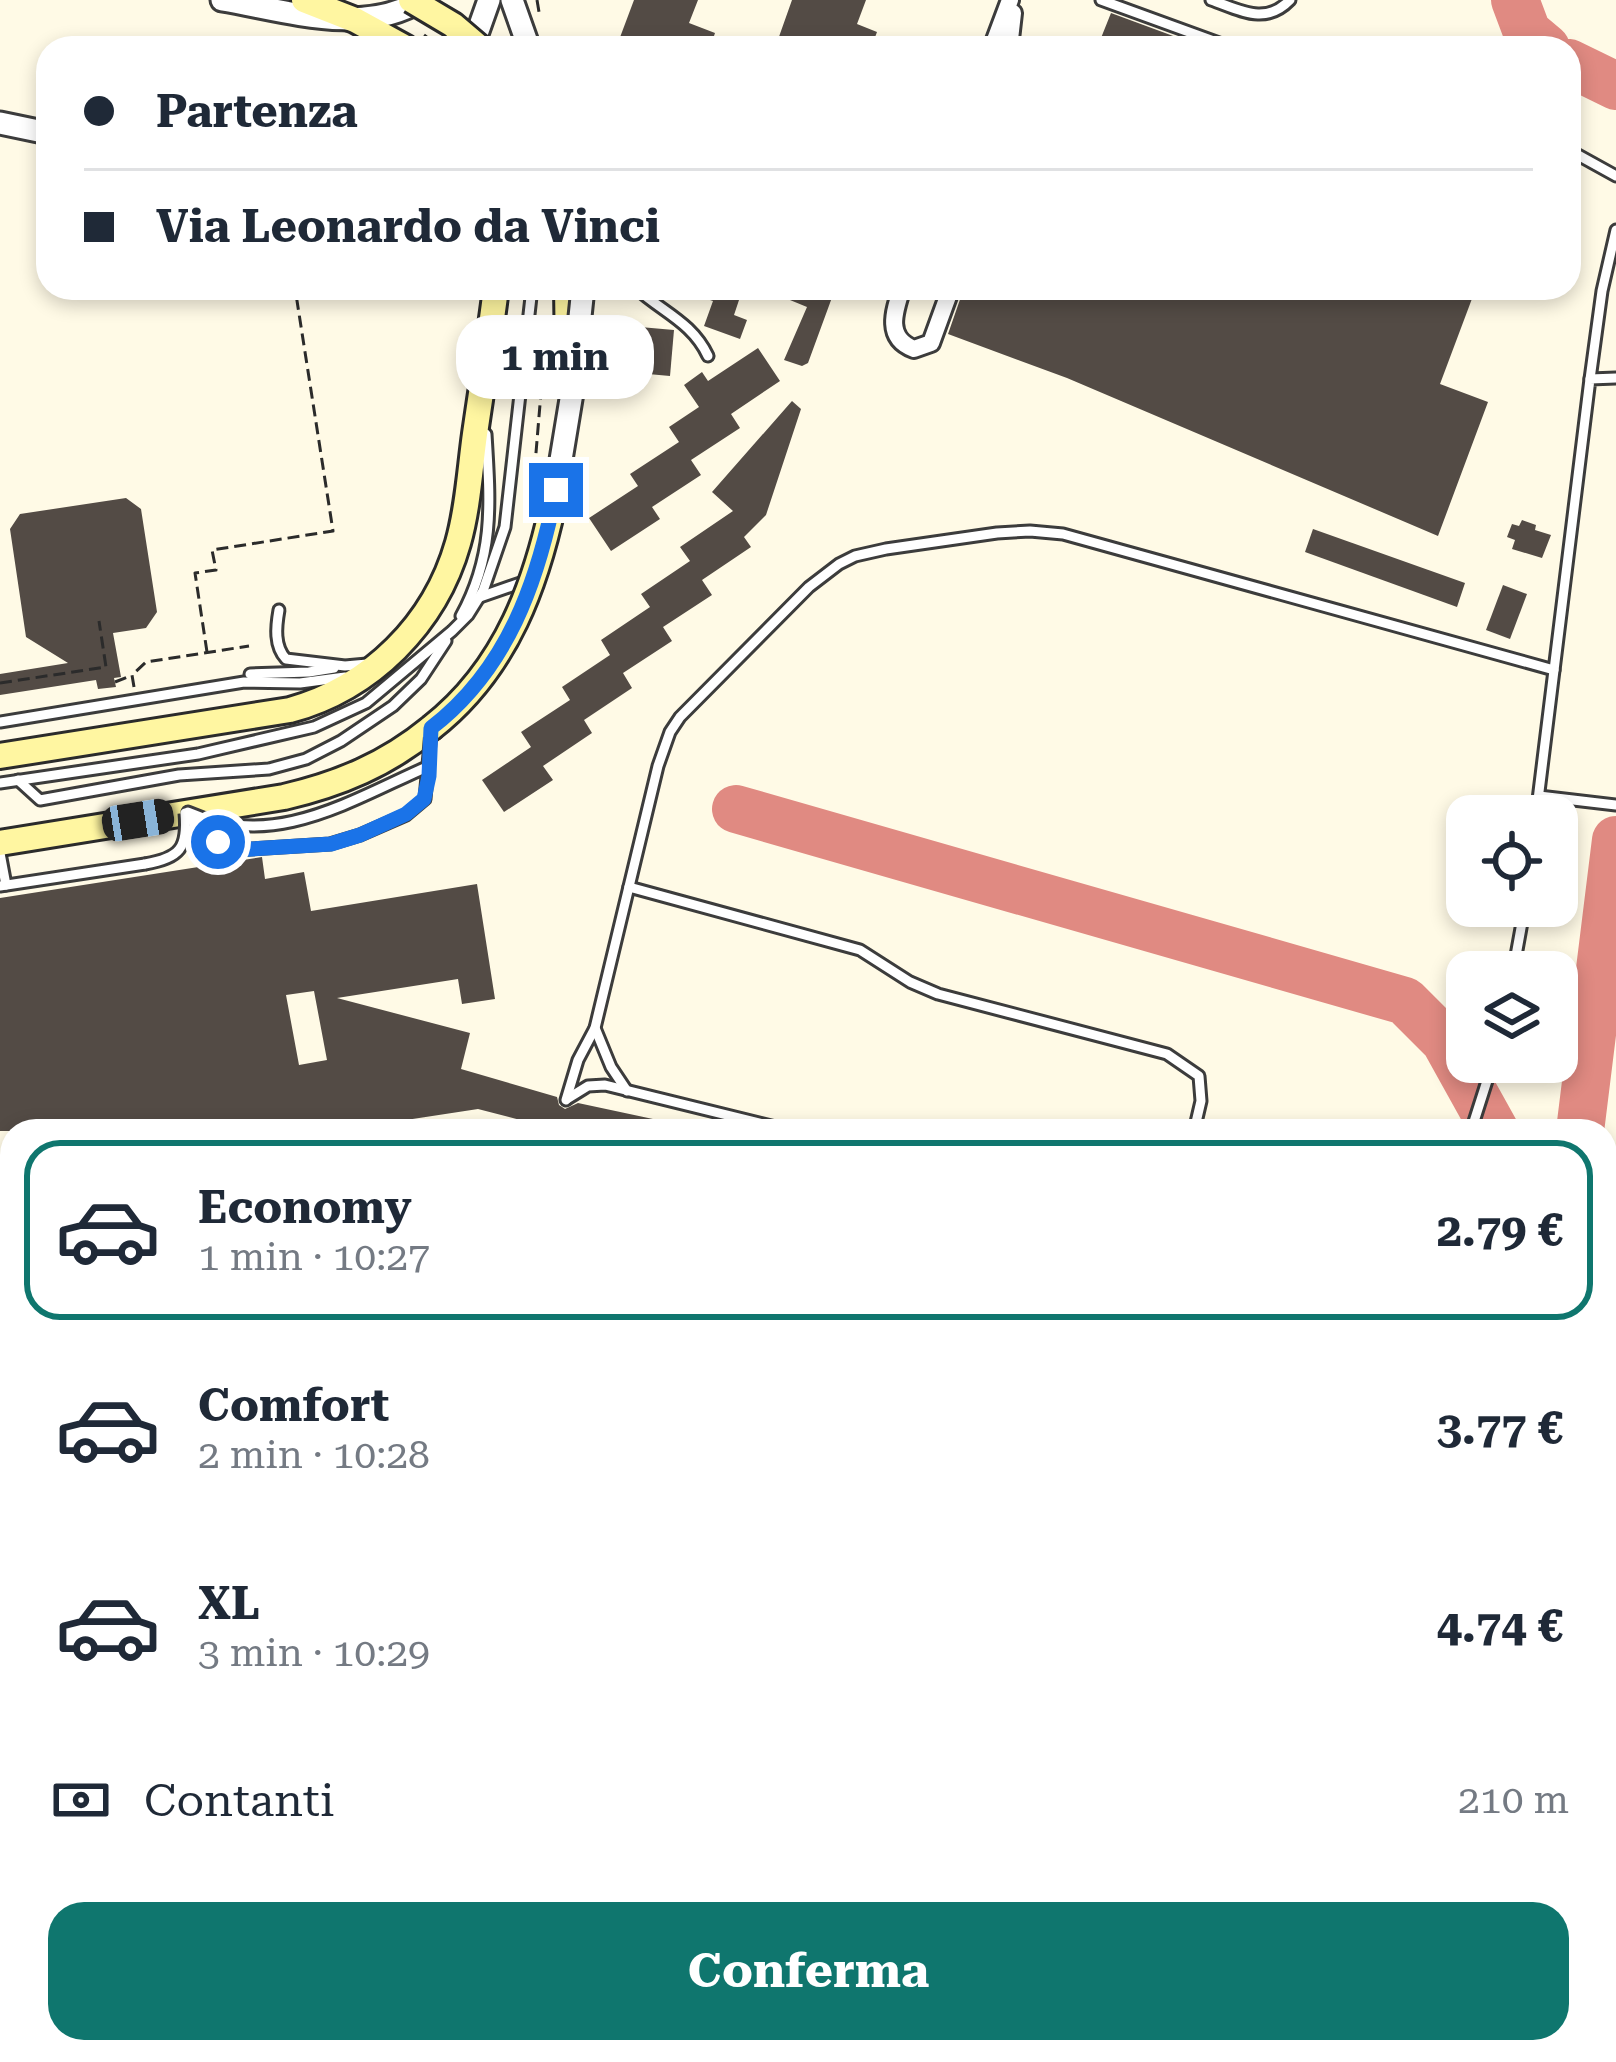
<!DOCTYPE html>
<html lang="it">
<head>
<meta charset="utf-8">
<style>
  :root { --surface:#fff; --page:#f6f6f7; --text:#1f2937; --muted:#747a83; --line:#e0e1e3; --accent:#0f766e }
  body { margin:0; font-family:"Roboto Serif",serif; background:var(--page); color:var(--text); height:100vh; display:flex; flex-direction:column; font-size:45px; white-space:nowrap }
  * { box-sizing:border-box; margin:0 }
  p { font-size:39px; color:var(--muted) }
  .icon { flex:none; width:66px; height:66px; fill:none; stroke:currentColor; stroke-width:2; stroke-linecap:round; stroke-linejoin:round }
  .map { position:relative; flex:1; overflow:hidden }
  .details { position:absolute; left:0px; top:1119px; width:1617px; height:945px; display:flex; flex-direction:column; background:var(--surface); border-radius:36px 36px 0 0; box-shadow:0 6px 18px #0003 }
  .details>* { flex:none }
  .banner { position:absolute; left:36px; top:36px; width:1545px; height:264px; border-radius:36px; box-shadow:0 6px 18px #0003; display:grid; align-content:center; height:264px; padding:0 48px; background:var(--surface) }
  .controls { position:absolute; left:1446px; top:795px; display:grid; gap:24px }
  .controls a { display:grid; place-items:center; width:132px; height:132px; border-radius:24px; background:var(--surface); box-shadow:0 6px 18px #0003; font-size:60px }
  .end { position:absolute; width:54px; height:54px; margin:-27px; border:15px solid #1a73e8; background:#fff; box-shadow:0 0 0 6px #fff }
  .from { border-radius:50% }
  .bubble { position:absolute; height:84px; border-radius:36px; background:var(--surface); box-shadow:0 6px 18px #0003; font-size:39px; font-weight:700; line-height:84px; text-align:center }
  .car { position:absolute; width:36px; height:72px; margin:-36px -18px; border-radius:15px; box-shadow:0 0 9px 3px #0007; background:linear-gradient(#222 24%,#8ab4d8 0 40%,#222 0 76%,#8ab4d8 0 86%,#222 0) }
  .banner b { display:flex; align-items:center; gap:42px; height:114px; font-size:45px }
  .banner b+b { border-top:3px solid var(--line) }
  .banner i { width:30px; height:30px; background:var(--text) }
  ul { padding:21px 0 0; list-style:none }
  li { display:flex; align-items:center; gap:36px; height:180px; margin:0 24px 18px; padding:0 24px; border:6px solid transparent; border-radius:36px }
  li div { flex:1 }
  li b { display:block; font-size:45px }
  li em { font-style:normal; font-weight:700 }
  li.active { border-color:var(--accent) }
  li>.icon { width:108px; height:108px; stroke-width:1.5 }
  .pay { display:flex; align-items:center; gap:30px; height:132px; padding:0 48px; font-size:45px }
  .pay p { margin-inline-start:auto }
  .action { display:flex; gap:24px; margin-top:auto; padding:24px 48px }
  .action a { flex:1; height:138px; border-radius:36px; background:var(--accent); color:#fff; font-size:48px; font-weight:700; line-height:138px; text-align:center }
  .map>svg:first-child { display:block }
</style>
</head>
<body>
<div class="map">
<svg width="1616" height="2062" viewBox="0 0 1616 2062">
  <rect width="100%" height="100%" fill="#fffae6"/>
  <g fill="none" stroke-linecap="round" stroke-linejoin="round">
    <g stroke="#e08a82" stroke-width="48">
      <path d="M 1515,0 L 1527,32 L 1546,48"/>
      <path d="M 1569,63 L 1616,86"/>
      <path d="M 736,809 L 1405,1001 L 1445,1041 L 1495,1131"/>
      <path d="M 1580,1131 L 1616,840"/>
      <path d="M 1605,1282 L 1616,1287"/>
      <path d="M 1605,1331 L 1616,1350"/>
      <path d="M 1605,1498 L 1616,1499"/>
      <path d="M 794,2062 L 795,2052"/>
      <path d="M 991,2062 L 992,2052"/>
    </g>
  </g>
  <g fill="#534b45" fill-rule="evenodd">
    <path d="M 634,0 L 698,0 L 689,23 L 715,33 L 710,48 L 616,48 Z"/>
    <path d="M 792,0 L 866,0 L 857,24 L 877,32 L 871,48 L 775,48 Z"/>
    <path d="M 1111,13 L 1203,47 L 1203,48 L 1097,48 Z"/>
    <path d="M 710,288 L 743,288 L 734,315 L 747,320 L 740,339 L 704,326 L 713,301 L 707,299 Z"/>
    <path d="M 761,288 L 824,288 L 834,292 L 808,363 L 802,366 L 784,360 L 807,307 Z"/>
    <path d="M 964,288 L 1476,288 L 1440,384 L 1488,402 L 1438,536 L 1067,378 L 948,334 Z"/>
    <path d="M 640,327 L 674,330 L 670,376 L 637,373 Z"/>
    <path d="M 758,348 L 780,381 L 731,414 L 740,428 L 691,460 L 701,475 L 652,507 L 660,519 L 611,551 L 589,518 L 638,486 L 630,474 L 679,442 L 669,427 L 699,407 L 684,385 L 702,372 L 708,381 Z"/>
    <path d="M 792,401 L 801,409 L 766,515 L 744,537 L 751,547 L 702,580 L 712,595 L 663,627 L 672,641 L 623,673 L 632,688 L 584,720 L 592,733 L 543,766 L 553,780 L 504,812 L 482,780 L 531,747 L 521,732 L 570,700 L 562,687 L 610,655 L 601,640 L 650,607 L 641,594 L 690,561 L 680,547 L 733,511 L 712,492 Z"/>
    <path d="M 126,498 L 141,509 L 157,612 L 146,628 L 113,633 L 121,677 L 114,678 L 116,687 L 98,689 L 96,680 L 0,695 L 0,674 L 68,663 L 26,637 L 10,529 L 20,514 Z"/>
    <path d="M 1522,520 L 1536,525 L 1535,530 L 1551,535 L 1542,558 L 1512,549 L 1515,540 L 1507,537 L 1512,524 L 1519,526 Z"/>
    <path d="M 1313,529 L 1465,583 L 1457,607 L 1305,552 Z"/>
    <path d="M 1503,585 L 1527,594 L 1510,639 L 1486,630 Z"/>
    <path d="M 262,857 L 265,879 L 304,872 L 311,911 L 477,884 L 495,999 L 462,1004 L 458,979 L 337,998 L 470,1033 L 461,1069 L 557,1097 L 559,1105 L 565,1109 L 578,1103 L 681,1125 L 680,1131 L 565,1131 L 563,1124 L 557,1120 L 551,1122 L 547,1127 L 478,1109 L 406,1120 L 415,1131 L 0,1131 L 0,898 ZM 314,991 L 327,1060 L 299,1065 L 286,995 Z"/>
  </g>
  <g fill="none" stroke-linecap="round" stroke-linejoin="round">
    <g stroke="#3c3c3c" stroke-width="15">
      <g id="service">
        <path d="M 1101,0 L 1233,48"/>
        <path d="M 1211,0 C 1240,10 1265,26 1290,0"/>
        <path d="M 1569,150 L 1616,176"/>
        <path d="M 636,288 C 662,312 692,322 708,356"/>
        <path d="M 1590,379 L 1602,291 L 1616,230"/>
        <path d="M 480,597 L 526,581"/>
        <path d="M 279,610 C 276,627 274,646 286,659 L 345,666 L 367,664"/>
        <path d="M 461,616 C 495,554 490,502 486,434"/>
        <path d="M 250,674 L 309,672 L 334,668"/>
        <path d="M 0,722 L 244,682 L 300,683 L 345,677"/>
        <path d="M 18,780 L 40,800 L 179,775 L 269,769 L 306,759 L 341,741 L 393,706 L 421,679 L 446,641"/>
        <path d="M 0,783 L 198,754 L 314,727 L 366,703 L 452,631 L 468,615 L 483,591 L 505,527 L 532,288"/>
        <path d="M 1539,796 L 1616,805"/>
        <path d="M 1536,816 L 1590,379 L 1616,378"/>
        <path d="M 0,853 L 6,885"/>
        <path d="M 0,886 L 145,864"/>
        <path d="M 629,887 L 860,950 L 910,982 L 938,994 L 1167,1054 L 1199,1076 L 1201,1101 L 1194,1131"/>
        <path d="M 1513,972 L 1525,906"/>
        <path d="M 595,1028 L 611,1067 L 627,1091"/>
        <path d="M 567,1099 L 588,1086 L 605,1085 L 792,1131"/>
        <path d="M 566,1100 L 578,1060 L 595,1028 L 658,766 L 670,732 L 680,717 L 809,587 L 839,564 L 855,556 L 886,549 L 997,533 L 1030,531 L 1063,534 L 1554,670"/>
        <path d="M 556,1131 L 556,1129"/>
        <path d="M 1471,1131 L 1493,1062"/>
        <path d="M 0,1420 L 12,1417"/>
        <path d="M 1605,1632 L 1616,1633"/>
        <path d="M 1605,1873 L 1616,1875"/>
        <path d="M 171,2062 L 172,2052"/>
        <path d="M 418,2062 L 419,2052"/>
        <path d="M 676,2062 L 677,2052"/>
        <path d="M 1117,2062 L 1118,2052"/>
        <path d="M 1359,2062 L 1360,2052"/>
      </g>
    </g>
    <g stroke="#3c3c3c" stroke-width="22">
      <g id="minor">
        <path d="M 992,48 L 1010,0"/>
        <path d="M 1009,48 L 1013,13"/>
        <path d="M 902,288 C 894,312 885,338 914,349 L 931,343 L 951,288"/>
      </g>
    </g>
    <g stroke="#3c3c3c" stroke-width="27">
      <g id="tertiary">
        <path d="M 222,0 C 284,10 364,37 421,0"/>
        <path d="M 512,0 L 529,48"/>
        <path d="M 472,48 L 489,0"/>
        <path d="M 0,123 L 48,133"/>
      </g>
    </g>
    <g stroke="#2b2b2b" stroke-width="30">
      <g id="secondary">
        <path d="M 304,0 L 355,20 L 406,48"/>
        <path d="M 567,288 L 568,356"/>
        <path d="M 0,756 L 290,710 C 371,688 435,624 458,543 C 468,508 470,470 475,434 C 482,385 490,337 496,288"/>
        <path d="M 0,843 L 284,797 C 340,784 387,764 431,728"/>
      </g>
    </g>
    <g stroke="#2b2b2b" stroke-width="3" stroke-dasharray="12 6" stroke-linecap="butt">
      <path d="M 537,0 L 539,12"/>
      <path d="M 424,35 L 441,48"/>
      <path d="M 533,489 L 545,344"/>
      <path d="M 207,652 L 195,573 L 216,570 L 212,550 L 333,531 L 295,288"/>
      <path d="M 115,682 L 130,676"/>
      <path d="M 0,683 L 106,667 L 99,621"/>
      <path d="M 134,687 L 132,675 L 146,662 L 249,646"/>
    </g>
    <use href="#service" stroke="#fff" stroke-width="9"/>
    <use href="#minor" stroke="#fff" stroke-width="16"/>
    <use href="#tertiary" stroke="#fff" stroke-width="21"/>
    <use href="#secondary" stroke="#fff6a1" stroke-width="24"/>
    <g stroke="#3c3c3c" stroke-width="15" stroke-linecap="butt">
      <g id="service-bridge">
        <path d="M 429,766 C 351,800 274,851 188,812 L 197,829 L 235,850 L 330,844 L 360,835 L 406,815 L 425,799 L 431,731"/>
        <path d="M 145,864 C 180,858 188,848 185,813"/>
      </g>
    </g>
    <g stroke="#3c3c3c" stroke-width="27" stroke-linecap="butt">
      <path id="tertiary-bridge" d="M 556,490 L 572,393 L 583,288"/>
    </g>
    <g stroke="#2b2b2b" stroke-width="30" stroke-linecap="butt">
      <g id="secondary-bridge">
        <path d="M 411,0 L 453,25 L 480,48"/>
        <path d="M 431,728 C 507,669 538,581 556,490"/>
      </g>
    </g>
    <use href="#service-bridge" stroke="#fff" stroke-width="9"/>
    <use href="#tertiary-bridge" stroke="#fff" stroke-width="21"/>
    <use href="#secondary-bridge" stroke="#fff6a1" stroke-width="24"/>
  </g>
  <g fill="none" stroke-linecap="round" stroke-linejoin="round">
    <path stroke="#1a73e8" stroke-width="15" d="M 218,842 L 235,850 L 331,844 L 360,835 L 406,814 L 424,799 L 429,776 L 431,728 C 508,669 538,581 556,490"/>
  </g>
</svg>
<div class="controls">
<a><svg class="icon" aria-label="locate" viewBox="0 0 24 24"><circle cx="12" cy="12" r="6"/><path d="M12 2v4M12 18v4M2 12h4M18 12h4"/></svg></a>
<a><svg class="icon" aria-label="layers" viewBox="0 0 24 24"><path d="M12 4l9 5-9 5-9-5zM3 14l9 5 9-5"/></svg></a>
</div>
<i class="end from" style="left:218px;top:842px"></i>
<i class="end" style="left:556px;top:490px"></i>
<div class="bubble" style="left:456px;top:315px;width:198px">1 min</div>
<i class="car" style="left:138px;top:820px;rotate:81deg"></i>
<div class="banner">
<b><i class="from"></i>Partenza</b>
<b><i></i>Via Leonardo da Vinci</b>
</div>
<section class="details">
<ul>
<li class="active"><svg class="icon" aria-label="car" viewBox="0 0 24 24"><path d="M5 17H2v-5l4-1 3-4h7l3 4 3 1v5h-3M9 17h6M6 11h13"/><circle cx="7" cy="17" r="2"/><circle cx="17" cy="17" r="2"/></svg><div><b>Economy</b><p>1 min · 10:27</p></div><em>2.79 €</em></li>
<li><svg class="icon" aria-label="car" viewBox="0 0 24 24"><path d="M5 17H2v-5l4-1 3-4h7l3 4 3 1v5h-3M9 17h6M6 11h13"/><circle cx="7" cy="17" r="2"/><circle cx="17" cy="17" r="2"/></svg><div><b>Comfort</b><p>2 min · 10:28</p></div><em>3.77 €</em></li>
<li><svg class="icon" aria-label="car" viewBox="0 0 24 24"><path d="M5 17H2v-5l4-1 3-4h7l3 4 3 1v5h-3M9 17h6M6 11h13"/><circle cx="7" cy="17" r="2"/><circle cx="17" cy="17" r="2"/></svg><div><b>XL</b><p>3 min · 10:29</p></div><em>4.74 €</em></li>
</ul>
<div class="pay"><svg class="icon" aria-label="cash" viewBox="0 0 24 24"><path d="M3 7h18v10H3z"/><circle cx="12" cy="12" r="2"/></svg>Contanti<p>210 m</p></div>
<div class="action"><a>Conferma</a></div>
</section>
</div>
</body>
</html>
